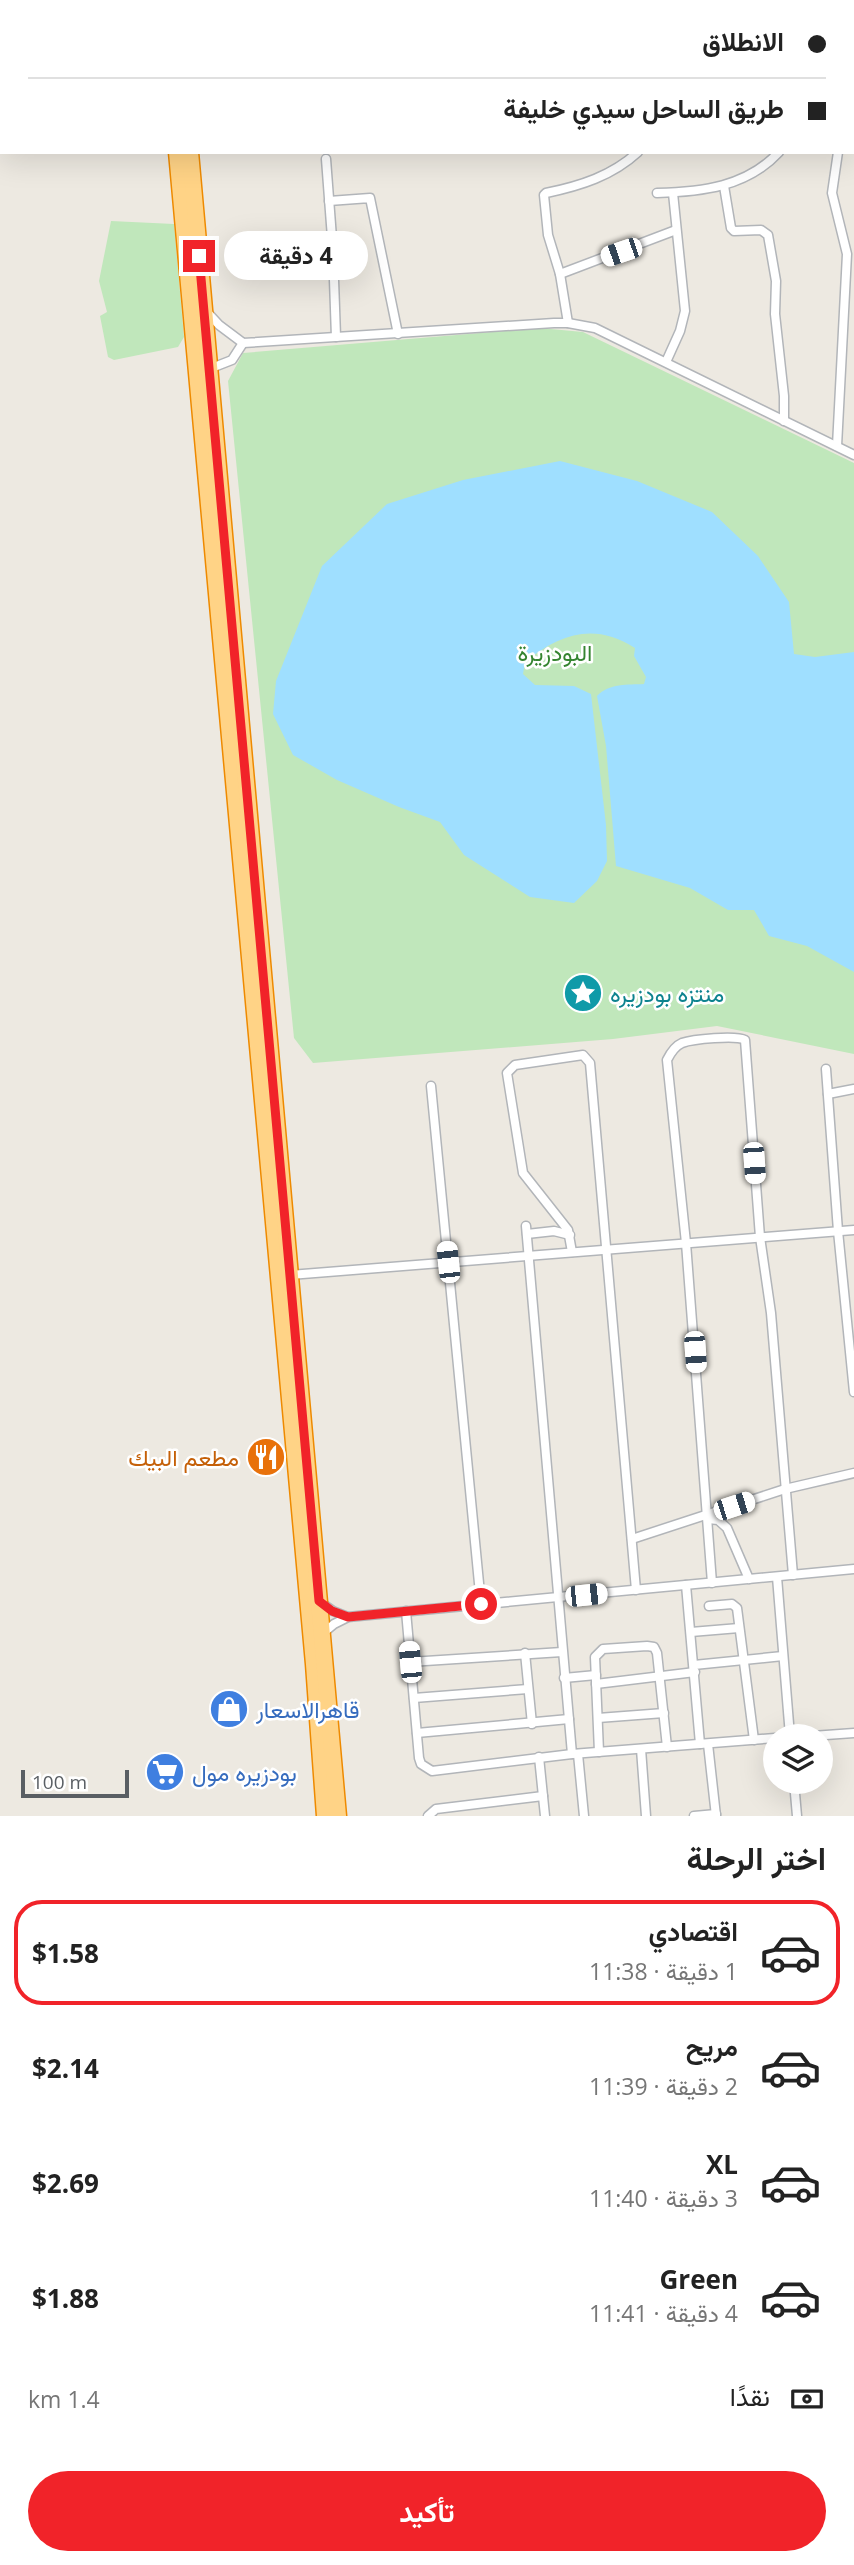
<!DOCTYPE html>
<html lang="ar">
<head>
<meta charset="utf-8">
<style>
  :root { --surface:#fff; --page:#f2f2f2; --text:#222; --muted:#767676; --line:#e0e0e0; --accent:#f12329 }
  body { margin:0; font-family:"Open Sans",Vazirmatn,sans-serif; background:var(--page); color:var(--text); direction:rtl; height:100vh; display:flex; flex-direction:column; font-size:26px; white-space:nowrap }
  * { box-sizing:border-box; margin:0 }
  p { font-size:23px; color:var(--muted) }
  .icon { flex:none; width:38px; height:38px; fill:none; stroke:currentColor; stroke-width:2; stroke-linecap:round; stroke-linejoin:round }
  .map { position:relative; height:1816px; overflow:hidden; direction:ltr }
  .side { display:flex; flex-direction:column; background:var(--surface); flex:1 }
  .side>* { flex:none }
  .hud { position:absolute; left:0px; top:0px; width:854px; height:154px; box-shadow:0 7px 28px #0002; direction:rtl; display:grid; align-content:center; height:154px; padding:0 28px; background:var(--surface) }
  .controls { position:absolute; left:763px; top:1724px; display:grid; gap:14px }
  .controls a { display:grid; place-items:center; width:70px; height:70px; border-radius:50%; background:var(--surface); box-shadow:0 7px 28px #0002; font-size:35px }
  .scale { position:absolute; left:21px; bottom:18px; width:108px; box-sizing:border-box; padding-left:7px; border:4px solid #595e63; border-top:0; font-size:19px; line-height:24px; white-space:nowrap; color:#595e63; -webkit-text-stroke:5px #fff; paint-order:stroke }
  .end { position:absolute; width:32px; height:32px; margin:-16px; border:9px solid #f12329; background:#fff; box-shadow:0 0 0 4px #fff }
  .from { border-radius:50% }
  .bubble { position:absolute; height:49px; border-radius:24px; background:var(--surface); box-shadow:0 7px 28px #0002; font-size:23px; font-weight:700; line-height:49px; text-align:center; direction:rtl }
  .car { position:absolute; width:21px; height:42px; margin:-21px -10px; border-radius:9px; box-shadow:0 0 5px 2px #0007; background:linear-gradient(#fff 24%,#345 0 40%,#fff 0 76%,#345 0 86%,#fff 0) }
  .hud b { display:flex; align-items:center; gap:24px; height:66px; font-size:26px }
  .hud b+b { border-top:2px solid var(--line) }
  .hud i { width:18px; height:18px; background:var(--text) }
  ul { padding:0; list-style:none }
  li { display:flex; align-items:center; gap:21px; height:105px; margin:0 14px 10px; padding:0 14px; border:4px solid transparent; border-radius:28px }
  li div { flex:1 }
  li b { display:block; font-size:26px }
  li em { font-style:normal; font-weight:700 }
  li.current { border-color:var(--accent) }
  li>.icon { width:63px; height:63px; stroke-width:1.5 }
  h2 { padding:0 28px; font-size:32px; line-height:84px }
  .pay { display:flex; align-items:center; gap:18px; height:77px; padding:0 28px; font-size:26px }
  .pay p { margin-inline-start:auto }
  .button { display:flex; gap:14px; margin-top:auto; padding:14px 28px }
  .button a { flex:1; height:80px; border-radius:42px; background:var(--accent); color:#fff; font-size:28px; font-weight:700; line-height:80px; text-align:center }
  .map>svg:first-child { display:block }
</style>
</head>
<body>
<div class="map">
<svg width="854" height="1816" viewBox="0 0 854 1816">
  <rect width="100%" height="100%" fill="#ede9e1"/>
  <g fill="#c0e7bb">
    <path d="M 111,221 L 174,224 L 184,337 L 178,347 L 114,360 L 108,357 L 100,316 L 107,312 L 99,281 Z"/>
    <path d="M 540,328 L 583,332 L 854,463 L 854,1054 L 717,1026 L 613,1039 L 313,1063 L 294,1038 L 228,381 L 243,353 Z"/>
  </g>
  <path fill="#9fdfff" d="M 560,461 L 637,481 L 712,512 L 758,556 L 789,602 L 794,654 L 815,657 L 854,652 L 854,972 L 807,946 L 769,936 L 754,910 L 728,910 L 690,888 L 616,866 L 606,746 L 597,696 C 609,683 628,685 644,684 L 646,677 L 634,656 L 635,648 C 594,622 560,634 525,662 L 523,674 L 535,685 L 574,686 L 591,694 L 606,825 L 607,861 L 597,881 L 574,903 L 530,897 L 464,855 L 440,822 L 399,807 L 337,780 L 293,755 L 273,714 L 276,681 L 322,566 L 387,504 L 463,480 Z"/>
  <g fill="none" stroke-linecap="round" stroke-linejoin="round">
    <g stroke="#b2b5b9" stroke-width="11">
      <g id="street">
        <path d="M 195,0 L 195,2"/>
        <path d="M 516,0 L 524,2"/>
        <path d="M 748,0 L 748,2"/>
        <path d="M 852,0 L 854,1"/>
        <path d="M 365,2 L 365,0"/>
        <path d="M 418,2 L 419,0"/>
        <path d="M 852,60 L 854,60"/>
        <path d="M 852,132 L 854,133"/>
        <path d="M 326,159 L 333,251 L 336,337"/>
        <path d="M 724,186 L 731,228 L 734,231 L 761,230 L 768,235 L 776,281 L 775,314 L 784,396 L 784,421"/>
        <path d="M 657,193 C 701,192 747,187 779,152"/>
        <path d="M 329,201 L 370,198 L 398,334"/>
        <path d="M 560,274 L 676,230"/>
        <path d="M 207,312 L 219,325 L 243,343 L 554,323 L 568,323 L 595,328 L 854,455"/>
        <path d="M 568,323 L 560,274 L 548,235 L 544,195 L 546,193 C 580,186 612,176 638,152"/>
        <path d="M 666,362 L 680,331 L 685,311 L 673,193"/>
        <path d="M 209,369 L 232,360 L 243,343"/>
        <path d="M 837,446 L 847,254 L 832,193 L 838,152"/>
        <path d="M 826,1069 L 838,1231 L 854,1392"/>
        <path d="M 431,1086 L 481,1604"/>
        <path d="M 828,1094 L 854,1089"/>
        <path d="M 526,1226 L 572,1754"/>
        <path d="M 527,1234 L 554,1231 L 570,1235"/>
        <path d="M 572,1252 L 568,1230 L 523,1173 L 507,1073 L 515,1065 L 583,1055 L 590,1063 L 636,1590"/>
        <path d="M 290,1275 L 854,1230"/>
        <path d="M 708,1519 L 718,1520 L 727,1528 L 749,1579"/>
        <path d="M 632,1539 L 785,1489 L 854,1473"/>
        <path d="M 777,1577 L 790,1736"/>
        <path d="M 712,1583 L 686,1243 L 667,1060 C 670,1054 675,1046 682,1043 C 693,1039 736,1035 745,1040 L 760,1237 L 771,1313 L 793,1575"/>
        <path d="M 686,1585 L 700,1744"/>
        <path d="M 320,1602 L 333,1611 L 348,1617"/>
        <path d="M 709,1606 L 732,1604 L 737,1608 L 754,1740"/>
        <path d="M 406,1611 L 419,1758 L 421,1764 L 432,1771 L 572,1754 L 775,1738"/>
        <path d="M 691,1632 L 739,1628"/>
        <path d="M 322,1634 L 334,1624 L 348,1617 L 854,1569"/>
        <path d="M 525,1653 L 532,1724"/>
        <path d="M 410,1662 L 562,1652"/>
        <path d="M 694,1665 L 783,1656"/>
        <path d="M 564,1678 L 596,1675"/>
        <path d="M 596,1684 L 695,1672"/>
        <path d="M 414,1698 L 528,1689"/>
        <path d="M 598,1718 L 664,1713"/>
        <path d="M 417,1733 L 569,1719"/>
        <path d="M 812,1736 L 854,1733"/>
        <path d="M 708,1744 L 716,1816"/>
        <path d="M 641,1749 L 646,1816"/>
        <path d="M 599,1752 L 595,1657 L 603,1649 L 647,1646 L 654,1647 L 657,1653 L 667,1747"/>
        <path d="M 578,1754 L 584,1816"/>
        <path d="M 539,1757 L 545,1816"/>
        <path d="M 794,1782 L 797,1816"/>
        <path d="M 428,1816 L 436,1809 L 543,1796"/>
        <path d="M 694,1816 L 716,1814"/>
      </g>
    </g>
    <g stroke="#ee8a00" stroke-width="19">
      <g id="highway">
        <path d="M 163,0 L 163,2"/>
        <path d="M 177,0 L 177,2"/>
        <path d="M 177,152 L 314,1664 L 325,1816"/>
        <path d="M 190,152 L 338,1816"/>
      </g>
    </g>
    <use href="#street" stroke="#fff" stroke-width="8"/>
    <use href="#highway" stroke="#ffd386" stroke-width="16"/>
  </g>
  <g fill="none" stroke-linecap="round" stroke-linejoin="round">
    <path stroke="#f12329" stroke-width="9" d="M 199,256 L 319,1601 L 332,1611 L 348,1617 L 481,1604"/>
  </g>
  <defs>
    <g id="sight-disc" transform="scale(2.0125)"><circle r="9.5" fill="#0f9aa8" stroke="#fff"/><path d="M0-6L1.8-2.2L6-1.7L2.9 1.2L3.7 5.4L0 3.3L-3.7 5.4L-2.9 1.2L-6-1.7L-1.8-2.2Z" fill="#fff"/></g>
    <g id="restaurant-disc" transform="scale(2.0125)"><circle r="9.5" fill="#e8710a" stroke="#fff"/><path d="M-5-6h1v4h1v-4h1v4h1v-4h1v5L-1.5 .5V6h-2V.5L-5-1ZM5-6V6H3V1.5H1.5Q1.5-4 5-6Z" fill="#fff"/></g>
    <g id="shop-disc" transform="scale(2.0125)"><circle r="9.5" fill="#3f7fe0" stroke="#fff"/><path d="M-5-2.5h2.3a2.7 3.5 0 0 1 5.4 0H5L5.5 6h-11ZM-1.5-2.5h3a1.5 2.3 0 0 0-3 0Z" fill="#fff"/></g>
    <g id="supermarket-disc" transform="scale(2.0125)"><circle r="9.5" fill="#3f7fe0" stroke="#fff"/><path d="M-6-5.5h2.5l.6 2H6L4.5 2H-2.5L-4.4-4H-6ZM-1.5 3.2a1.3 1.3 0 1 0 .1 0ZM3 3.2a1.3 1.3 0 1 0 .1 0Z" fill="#fff"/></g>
  </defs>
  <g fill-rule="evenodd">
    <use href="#sight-disc" x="583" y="993"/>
    <use href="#restaurant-disc" x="266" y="1457"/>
    <use href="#shop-disc" x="229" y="1709"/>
    <use href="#supermarket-disc" x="165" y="1772"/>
  </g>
  <g text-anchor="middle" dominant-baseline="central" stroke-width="5" stroke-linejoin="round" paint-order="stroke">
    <g font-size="23" fill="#358430" stroke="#fff">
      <text x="555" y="652">البودزيرة</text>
    </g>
    <g font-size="23" fill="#0d838f" stroke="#fff" text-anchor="start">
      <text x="610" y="993">منتزه بودزيره</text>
    </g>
    <g font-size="23" fill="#c56008" stroke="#fff" text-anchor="end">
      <text x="239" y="1457">مطعم البيك</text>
    </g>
    <g font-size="23" fill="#366cbe" stroke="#fff" text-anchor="start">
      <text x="256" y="1709">قاهرالاسعار</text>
      <text x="192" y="1772">بودزيره مول</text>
    </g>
  </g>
</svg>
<div class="controls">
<a><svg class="icon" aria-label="layers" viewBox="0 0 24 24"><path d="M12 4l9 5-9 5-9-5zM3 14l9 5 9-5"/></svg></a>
</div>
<div class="scale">100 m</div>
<i class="end from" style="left:481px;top:1604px"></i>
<i class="end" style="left:199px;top:256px"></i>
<div class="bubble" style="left:224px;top:231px;width:144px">4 دقيقة</div>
<i class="car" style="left:621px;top:252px;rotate:251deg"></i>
<i class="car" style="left:754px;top:1163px;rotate:176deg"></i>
<i class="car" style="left:448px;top:1262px;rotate:354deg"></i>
<i class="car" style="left:695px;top:1352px;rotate:176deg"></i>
<i class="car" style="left:734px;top:1506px;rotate:72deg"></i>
<i class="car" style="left:586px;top:1595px;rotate:84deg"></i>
<i class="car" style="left:410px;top:1662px;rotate:355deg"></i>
<div class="hud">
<b><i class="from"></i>الانطلاق</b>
<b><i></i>طريق الساحل سيدي خليفة</b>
</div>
</div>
<section class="side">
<h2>اختر الرحلة</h2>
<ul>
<li class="current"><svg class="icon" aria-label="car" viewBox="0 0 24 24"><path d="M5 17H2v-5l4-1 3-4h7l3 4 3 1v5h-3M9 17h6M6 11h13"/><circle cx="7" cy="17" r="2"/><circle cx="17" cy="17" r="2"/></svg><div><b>اقتصادي</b><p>1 دقيقة · 11:38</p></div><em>$1.58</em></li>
<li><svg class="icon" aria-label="car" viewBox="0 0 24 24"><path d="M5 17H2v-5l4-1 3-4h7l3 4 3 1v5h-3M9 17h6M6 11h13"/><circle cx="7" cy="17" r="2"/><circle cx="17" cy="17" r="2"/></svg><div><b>مريح</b><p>2 دقيقة · 11:39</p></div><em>$2.14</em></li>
<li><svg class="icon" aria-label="car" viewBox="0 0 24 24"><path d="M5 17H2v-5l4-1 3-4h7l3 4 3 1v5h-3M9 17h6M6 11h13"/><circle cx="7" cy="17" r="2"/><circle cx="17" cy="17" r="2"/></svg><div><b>XL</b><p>3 دقيقة · 11:40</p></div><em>$2.69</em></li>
<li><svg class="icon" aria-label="car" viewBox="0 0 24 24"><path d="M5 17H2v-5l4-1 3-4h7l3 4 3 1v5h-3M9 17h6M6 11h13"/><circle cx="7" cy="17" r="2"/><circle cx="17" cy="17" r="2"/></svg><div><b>Green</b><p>4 دقيقة · 11:41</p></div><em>$1.88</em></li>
</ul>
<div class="pay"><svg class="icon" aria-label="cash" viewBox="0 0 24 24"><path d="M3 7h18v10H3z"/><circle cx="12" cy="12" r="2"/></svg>نقدًا<p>1.4 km</p></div>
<div class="button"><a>تأكيد</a></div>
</section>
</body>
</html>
